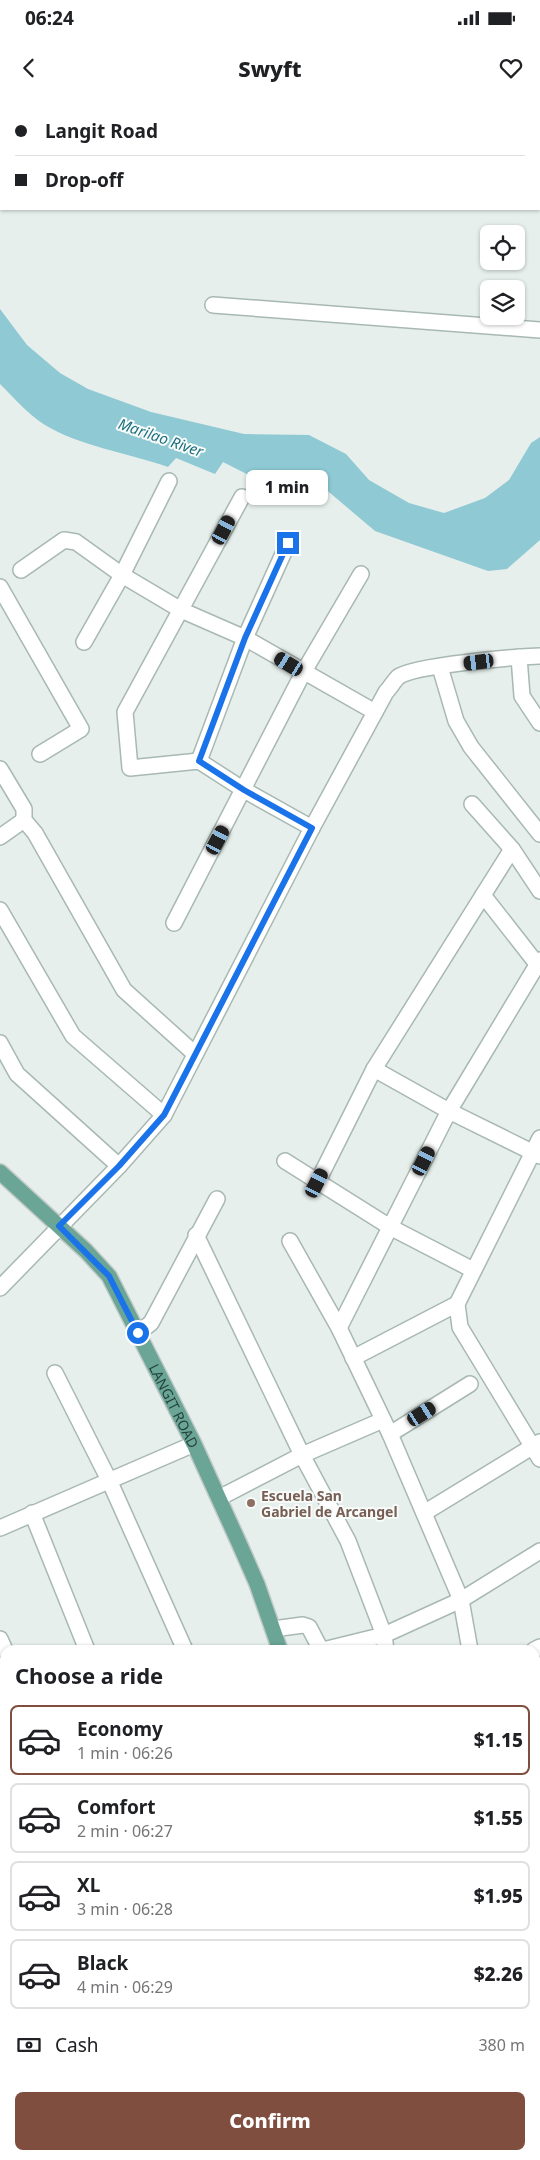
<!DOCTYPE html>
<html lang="en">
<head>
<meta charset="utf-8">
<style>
  :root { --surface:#fff; --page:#f2f2f2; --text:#202124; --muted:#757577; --line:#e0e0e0; --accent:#7f4e3f }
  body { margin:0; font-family:"Noto Sans",sans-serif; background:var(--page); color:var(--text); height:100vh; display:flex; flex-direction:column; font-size:19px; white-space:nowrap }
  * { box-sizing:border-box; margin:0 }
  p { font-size:16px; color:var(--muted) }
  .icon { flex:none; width:28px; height:28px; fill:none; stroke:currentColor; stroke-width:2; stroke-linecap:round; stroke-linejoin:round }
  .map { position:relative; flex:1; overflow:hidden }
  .side { position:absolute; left:0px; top:1545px; width:540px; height:515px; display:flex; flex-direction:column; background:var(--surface); border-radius:15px 15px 0 0; box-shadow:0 1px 4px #0004 }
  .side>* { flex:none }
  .guide { position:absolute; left:0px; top:0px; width:540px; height:110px; box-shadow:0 1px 4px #0004; display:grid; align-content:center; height:110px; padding:0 15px; background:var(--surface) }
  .fabs { position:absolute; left:480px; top:125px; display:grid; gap:10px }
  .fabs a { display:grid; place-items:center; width:45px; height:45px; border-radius:8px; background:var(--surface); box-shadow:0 1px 4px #0004; font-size:25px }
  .end { position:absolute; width:22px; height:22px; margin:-11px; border:6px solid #1a73e8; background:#fff; box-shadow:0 0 0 2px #fff }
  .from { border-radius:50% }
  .bubble { position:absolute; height:35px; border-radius:8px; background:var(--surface); box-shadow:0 1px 4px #0004; font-size:16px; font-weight:800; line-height:35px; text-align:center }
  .car { position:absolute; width:15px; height:30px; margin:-15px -8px; border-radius:6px; box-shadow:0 0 4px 1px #0007; background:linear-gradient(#222 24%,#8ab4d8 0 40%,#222 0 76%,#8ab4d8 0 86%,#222 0) }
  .guide b { display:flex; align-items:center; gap:18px; height:48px; font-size:19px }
  .guide b+b { border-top:1px solid var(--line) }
  .guide i { width:12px; height:12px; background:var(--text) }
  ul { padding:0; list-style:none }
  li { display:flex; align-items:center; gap:15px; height:70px; margin:0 10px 8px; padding:0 5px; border:2px solid var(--line); border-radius:8px }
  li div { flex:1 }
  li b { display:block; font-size:19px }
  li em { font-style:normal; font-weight:800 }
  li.current { border-color:var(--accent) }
  li>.icon { width:45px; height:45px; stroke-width:1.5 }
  h2 { padding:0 15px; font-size:22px; line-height:60px }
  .pay { display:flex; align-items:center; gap:12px; height:55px; padding:0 15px; font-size:19px }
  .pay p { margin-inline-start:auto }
  .action { display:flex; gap:10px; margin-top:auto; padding:10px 15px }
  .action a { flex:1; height:58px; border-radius:8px; background:var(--accent); color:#fff; font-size:20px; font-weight:800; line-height:58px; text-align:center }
  .status { display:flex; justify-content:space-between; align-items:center; height:35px; padding:0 25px; background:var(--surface); direction:ltr }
  .status svg { height:14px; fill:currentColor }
  header { display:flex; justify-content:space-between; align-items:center; height:65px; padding:0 15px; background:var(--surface); font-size:22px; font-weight:800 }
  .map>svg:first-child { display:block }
</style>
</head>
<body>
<div class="status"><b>06:24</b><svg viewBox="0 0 49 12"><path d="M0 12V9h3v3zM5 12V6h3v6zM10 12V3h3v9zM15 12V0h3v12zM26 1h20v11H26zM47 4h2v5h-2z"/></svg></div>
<header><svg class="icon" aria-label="back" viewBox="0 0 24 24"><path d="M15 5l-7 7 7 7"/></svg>Swyft<svg class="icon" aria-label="heart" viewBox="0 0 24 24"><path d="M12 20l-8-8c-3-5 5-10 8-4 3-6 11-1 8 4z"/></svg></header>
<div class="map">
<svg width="540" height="2060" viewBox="0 0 540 2060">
  <rect width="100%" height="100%" fill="#e6efeb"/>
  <path fill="#8ec9d4" d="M 0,209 L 27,245 L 60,273 L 88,289 L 151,312 L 244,334 L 309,335 L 346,354 L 369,380 L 409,403 L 444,413 L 485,398 L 509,380 L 531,343 L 540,337 L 540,440 L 507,469 L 488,471 L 375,431 L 323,387 L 268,385 L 223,362 L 215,374 L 176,358 L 168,367 C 131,354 77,345 45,325 C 28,314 14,298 0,284 Z"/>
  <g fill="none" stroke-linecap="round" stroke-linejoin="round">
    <path stroke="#8ec9d4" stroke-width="30" d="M 0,1566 L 5,1575"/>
    <g stroke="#a8b8b2" stroke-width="18">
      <g id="minor">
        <path d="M 213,205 L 540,230"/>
        <path d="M 242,397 L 125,612 L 130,668 L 199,661 L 244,690 L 312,728"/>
        <path d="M 21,470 L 64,440 L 76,442 L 122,475 L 181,510 L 245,538 L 375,612"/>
        <path d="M 0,487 L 81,629 L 40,654"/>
        <path d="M 84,542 L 122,475 L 169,381"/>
        <path d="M 519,557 L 522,596 L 540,623"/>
        <path d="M 440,567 L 456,621 L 471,647 L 540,734"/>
        <path d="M 199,661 L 245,538 L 288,443"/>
        <path d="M 0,669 L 24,709 L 24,720 L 35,733 L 124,890 L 195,954"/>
        <path d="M 472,704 L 512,749 L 540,791"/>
        <path d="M 0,737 L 24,720"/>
        <path d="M 483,795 L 537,864"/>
        <path d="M 0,810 L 73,936 L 164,1015"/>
        <path d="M 174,823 L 303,573 L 361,474"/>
        <path d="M 0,943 L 17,974 L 119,1066"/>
        <path d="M 374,969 L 449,1011 L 540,1056"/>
        <path d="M 540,1038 L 457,1204 L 460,1227 L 540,1359"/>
        <path d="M 285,1061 L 390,1127 L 473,1170"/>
        <path d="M 317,1083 L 374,969 L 512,749"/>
        <path d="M 196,1135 L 302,1355 L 348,1441 L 384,1535 L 386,1550"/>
        <path d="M 290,1141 L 339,1228 L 390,1334 L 461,1500 L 470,1550"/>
        <path d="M 0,1188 L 119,1066 L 164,1015 L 312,728 L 386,592 C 390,588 394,581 398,577 C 414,565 516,557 540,556"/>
        <path d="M 339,1228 L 449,1011 L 540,860"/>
        <path d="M 138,1233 L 151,1223 L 217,1099"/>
        <path d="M 353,1258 L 457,1204"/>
        <path d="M 55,1273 L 109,1380 L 185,1550"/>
        <path d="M 390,1334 L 470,1284"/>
        <path d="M 219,1398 L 302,1355 L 383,1320"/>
        <path d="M 32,1413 L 87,1550"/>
        <path d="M 424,1413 L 540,1342"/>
        <path d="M 0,1428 L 194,1344"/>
        <path d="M 273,1529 L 303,1525 L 309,1527 L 321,1550"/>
        <path d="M 0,1539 L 5,1550"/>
        <path d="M 323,1550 L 384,1535 L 461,1500 L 540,1451"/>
        <path d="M 534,1550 L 540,1547"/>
        <path d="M 535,1605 L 540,1602"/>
        <path d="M 0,1624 L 5,1623"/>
        <path d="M 535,1682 L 540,1690"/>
        <path d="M 0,1730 L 5,1729"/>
        <path d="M 0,1747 L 5,1752"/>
        <path d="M 535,1780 L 540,1784"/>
        <path d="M 0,1869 L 5,1874"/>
        <path d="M 0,1936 L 5,1932"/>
        <path d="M 535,1963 L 540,1959"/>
        <path d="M 0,1995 L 5,2000"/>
        <path d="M 184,2055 L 186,2060"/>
        <path d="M 516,2055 L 519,2060"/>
        <path d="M 4,2060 L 8,2055"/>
        <path d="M 303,2060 L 308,2055"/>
        <path d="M 430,2060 L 435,2055"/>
      </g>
    </g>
    <g stroke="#c2cac8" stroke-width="18">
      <g id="major">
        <path id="s1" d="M 0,1072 L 86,1151 L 109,1176 L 194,1344 L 239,1443 L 257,1484 L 280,1550"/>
        <path d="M 535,1916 L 540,1921"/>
      </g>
    </g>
    <use href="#minor" stroke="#fff" stroke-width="15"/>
    <use href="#major" stroke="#6aa596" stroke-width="15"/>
  </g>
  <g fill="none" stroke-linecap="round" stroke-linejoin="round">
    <path stroke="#1a73e8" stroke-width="6" d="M 138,1233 L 109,1176 L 59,1126 L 119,1066 L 164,1015 L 312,728 L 244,690 L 199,661 L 245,538 L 288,443"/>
  </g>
  <circle fill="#8d6e63" stroke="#f7fbf9" stroke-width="2" cx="251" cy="1403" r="5"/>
  <g text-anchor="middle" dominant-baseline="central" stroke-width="4" stroke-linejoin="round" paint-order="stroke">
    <g font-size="14" fill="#24423a" stroke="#f7fbf9">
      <text stroke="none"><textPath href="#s1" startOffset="296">LANGIT ROAD</textPath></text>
    </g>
    <g font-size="14" font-weight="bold" fill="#785e54" stroke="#f7fbf9" text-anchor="start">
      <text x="261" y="1395">Escuela San<tspan x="261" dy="16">Gabriel de Arcangel</tspan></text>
    </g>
    <g font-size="15" font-style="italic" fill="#1c6f80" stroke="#f7fbf9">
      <text transform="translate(161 337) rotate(19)">Marilao River</text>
    </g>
  </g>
</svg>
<div class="fabs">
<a><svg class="icon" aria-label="locate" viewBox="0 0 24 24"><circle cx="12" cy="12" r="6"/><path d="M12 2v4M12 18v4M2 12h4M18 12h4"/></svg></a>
<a><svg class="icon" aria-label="layers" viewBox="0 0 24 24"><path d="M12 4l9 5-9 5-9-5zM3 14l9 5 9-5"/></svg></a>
</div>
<i class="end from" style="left:138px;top:1233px"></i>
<i class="end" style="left:288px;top:443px"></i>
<div class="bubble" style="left:246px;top:370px;width:82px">1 min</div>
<i class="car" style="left:224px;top:430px;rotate:28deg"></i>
<i class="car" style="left:479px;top:562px;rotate:263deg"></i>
<i class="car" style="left:289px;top:564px;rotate:301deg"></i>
<i class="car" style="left:218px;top:740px;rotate:28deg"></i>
<i class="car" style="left:424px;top:1061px;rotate:27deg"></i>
<i class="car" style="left:317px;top:1083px;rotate:27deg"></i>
<i class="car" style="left:422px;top:1314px;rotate:58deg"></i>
<div class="guide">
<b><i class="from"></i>Langit Road</b>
<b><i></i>Drop-off</b>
</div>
<section class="side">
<h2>Choose a ride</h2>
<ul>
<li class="current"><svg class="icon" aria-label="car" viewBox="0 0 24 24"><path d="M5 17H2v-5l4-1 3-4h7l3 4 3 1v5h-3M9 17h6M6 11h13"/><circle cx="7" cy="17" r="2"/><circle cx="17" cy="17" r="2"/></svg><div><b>Economy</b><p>1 min · 06:26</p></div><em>$1.15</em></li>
<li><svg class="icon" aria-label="car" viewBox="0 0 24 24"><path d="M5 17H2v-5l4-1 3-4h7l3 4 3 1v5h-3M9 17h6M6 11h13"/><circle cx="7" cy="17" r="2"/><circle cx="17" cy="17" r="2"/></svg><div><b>Comfort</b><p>2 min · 06:27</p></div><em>$1.55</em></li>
<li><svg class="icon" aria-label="car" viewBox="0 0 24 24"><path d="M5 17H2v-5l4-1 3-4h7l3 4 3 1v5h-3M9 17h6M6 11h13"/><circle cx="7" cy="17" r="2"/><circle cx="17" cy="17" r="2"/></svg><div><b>XL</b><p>3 min · 06:28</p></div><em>$1.95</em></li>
<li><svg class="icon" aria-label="car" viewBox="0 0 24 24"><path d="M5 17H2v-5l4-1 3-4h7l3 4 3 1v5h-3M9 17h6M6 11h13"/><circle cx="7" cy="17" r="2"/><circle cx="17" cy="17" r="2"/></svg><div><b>Black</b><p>4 min · 06:29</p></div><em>$2.26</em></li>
</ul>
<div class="pay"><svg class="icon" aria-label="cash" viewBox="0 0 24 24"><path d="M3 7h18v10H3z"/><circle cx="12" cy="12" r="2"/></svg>Cash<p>380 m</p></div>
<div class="action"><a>Confirm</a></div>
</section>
</div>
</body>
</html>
